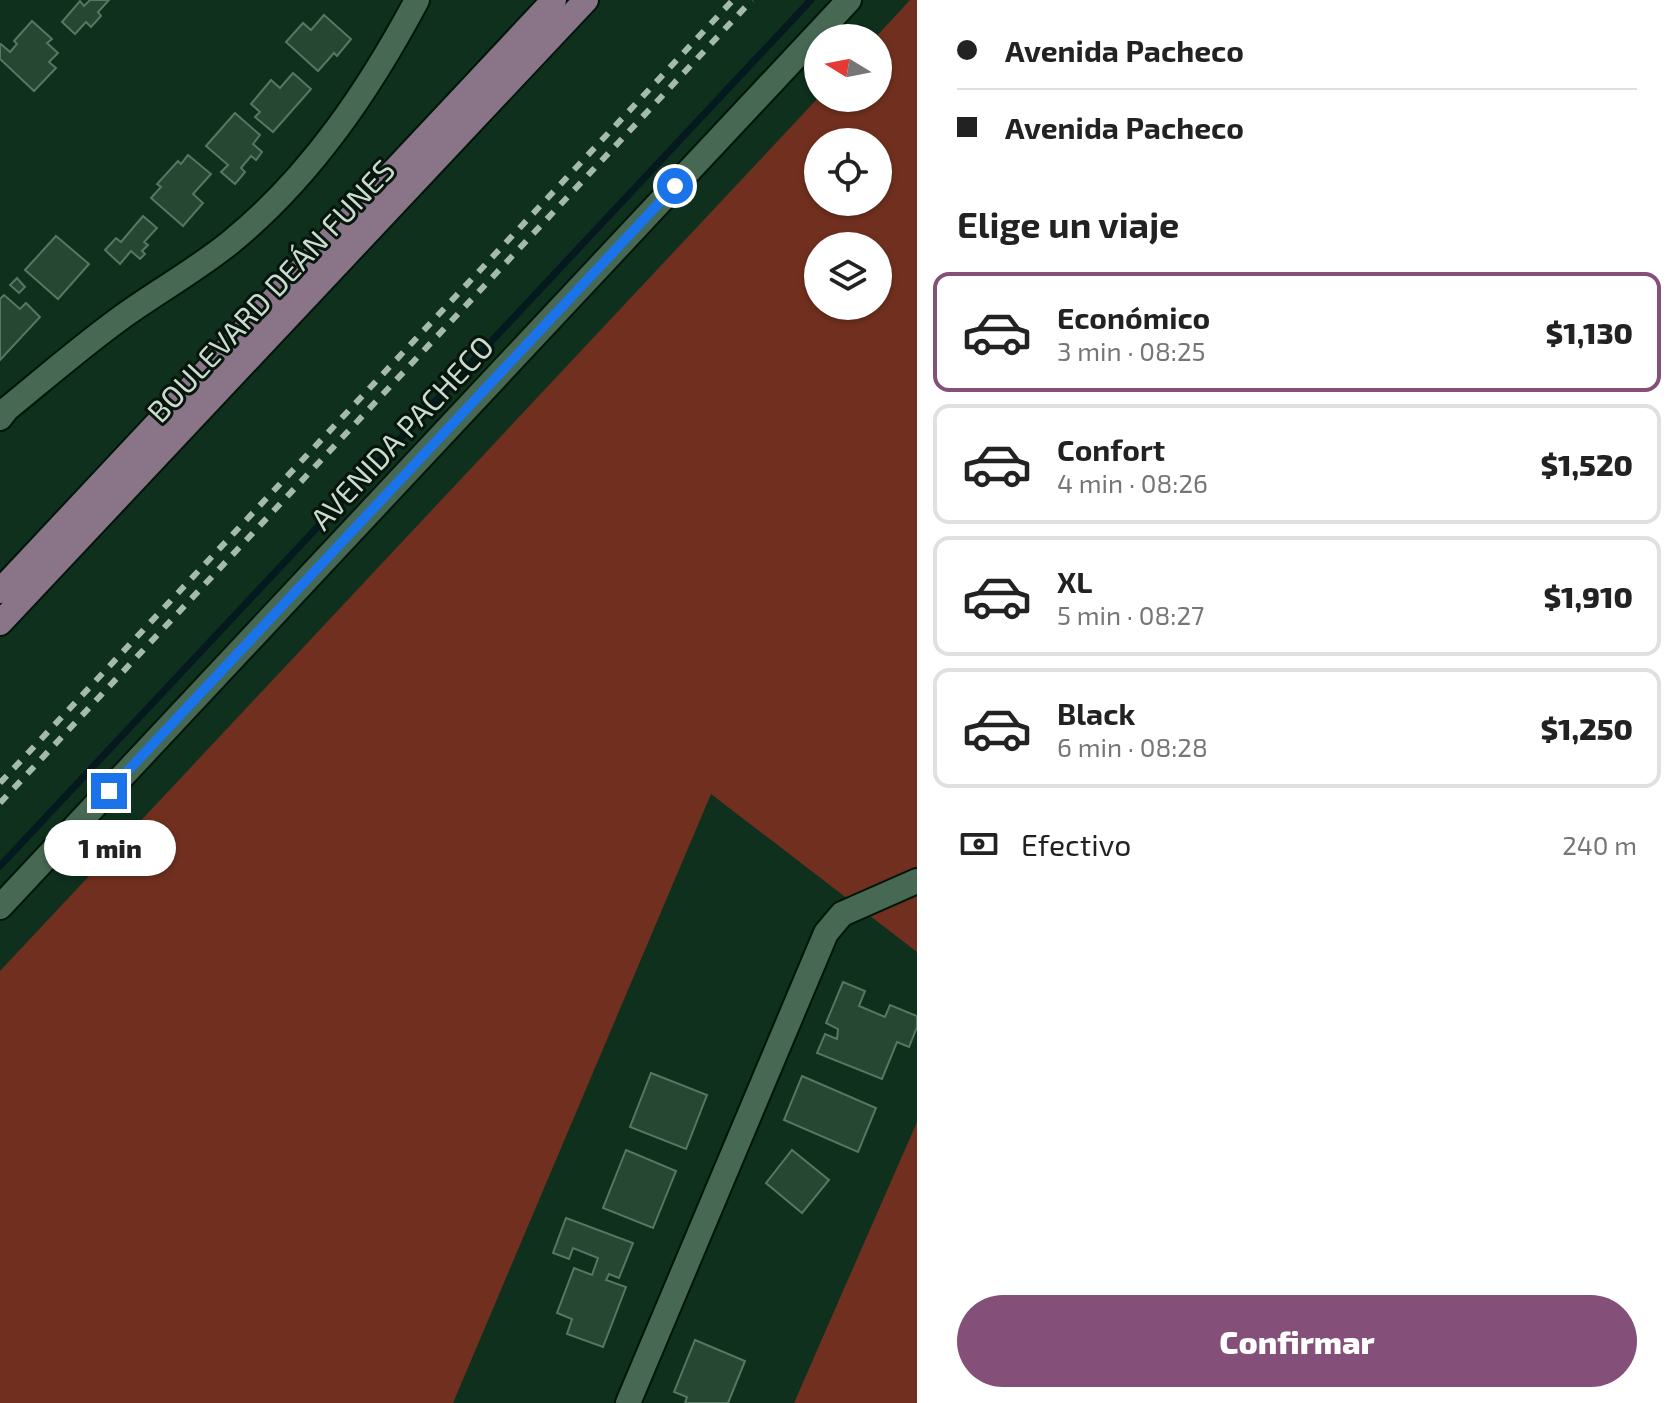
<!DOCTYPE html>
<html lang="es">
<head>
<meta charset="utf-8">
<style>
  :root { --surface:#fff; --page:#f6f6f6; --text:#222; --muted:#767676; --line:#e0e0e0; --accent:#844f79 }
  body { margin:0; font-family:"Exo 2",sans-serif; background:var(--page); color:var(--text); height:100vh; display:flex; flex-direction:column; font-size:30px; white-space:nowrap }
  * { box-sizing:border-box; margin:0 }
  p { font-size:26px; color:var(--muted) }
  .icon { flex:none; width:44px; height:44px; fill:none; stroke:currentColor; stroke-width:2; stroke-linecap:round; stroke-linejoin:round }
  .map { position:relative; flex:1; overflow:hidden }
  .sheet { display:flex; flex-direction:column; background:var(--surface); width:760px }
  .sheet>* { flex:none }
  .top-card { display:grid; align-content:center; height:176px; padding:0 40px; background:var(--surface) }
  .needle { width:52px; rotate:280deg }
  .controls { position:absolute; left:804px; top:24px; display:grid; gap:16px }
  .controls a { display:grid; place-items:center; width:88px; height:88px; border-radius:50%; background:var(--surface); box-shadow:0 2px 6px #0004; font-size:40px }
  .end { position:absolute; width:36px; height:36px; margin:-18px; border:10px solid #1a73e8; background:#fff; box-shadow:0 0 0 4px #fff }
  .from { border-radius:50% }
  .bubble { position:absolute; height:56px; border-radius:28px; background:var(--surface); box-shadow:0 2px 6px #0004; font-size:26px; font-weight:800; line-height:56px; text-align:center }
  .top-card b { display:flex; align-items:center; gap:28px; height:76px; font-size:30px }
  .top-card b+b { border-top:2px solid var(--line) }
  .top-card i { width:20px; height:20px; background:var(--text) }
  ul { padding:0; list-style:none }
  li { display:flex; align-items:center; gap:24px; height:120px; margin:0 16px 12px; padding:0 24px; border:4px solid var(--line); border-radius:16px }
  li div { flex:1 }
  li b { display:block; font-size:30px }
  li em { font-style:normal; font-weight:800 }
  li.on { border-color:var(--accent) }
  li>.icon { width:72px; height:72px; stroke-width:1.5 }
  h2 { padding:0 40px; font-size:36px; line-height:96px }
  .pay { display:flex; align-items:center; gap:20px; height:88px; padding:0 40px; font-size:30px }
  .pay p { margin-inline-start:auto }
  .cta { display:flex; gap:16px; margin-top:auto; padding:16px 40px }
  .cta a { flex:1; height:92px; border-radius:48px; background:var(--accent); color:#fff; font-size:32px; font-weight:800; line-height:92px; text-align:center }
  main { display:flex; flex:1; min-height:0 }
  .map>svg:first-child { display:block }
</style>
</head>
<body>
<main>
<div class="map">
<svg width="917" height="1403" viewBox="0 0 917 1403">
  <rect width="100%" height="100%" fill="#0e301d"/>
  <g fill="#71301f" fill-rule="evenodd">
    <path d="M 910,0 L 917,0 L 917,952 L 711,794 L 453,1403 L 0,1403 L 0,971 L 818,98 L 878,98 L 878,38 L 875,38 ZM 818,142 L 878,142 L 878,202 L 818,202 ZM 818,246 L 878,246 L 878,306 L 818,306 Z"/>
    <path d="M 917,1122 L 917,1403 L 794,1403 Z"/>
  </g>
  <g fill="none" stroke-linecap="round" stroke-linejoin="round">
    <path stroke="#051a1f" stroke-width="7" d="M 0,866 L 811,0"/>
  </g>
  <g fill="#264732" stroke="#557861" stroke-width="2">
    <path d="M 90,0 L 109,0 L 98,12 L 101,16 L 91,27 L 86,22 L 75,34 L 62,22 L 80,1 L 84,6 Z"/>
    <path d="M 324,15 L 351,39 L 337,56 L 334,53 L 318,71 L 286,42 L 303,23 L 311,30 Z"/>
    <path d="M 32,21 L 52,39 L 47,43 L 58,53 L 49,62 L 56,68 L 34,91 L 0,59 L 0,45 L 1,44 L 10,52 L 17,44 L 14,41 Z"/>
    <path d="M 293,73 L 311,89 L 273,132 L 255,117 L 260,112 L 251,104 L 271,80 L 280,88 Z"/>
    <path d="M 235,113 L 260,135 L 253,144 L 262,152 L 256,160 L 251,156 L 241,168 L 245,172 L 235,184 L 221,172 L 228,165 L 206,146 Z"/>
    <path d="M 188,155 L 211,174 L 193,194 L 203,203 L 183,226 L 151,198 L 161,187 L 157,184 L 178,161 L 181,164 Z"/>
    <path d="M 143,216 L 157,228 L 144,242 L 148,245 L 142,251 L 145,254 L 140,259 L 131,251 L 120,264 L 105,250 L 116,238 L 121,242 Z"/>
    <path d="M 56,236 L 89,264 L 58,299 L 25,270 Z"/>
    <path d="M 17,278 L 25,287 L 19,293 L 10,285 Z"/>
    <path d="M 4,295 L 20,309 L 26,303 L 40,317 L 0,360 L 0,299 Z"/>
    <path d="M 843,982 L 865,991 L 859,1006 L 885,1017 L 890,1005 L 917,1016 L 917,1027 L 909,1047 L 897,1042 L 882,1079 L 817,1053 L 825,1034 L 837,1039 L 838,1029 L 826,1023 Z"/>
    <path d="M 651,1073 L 707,1095 L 686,1149 L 630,1127 Z"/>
    <path d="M 802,1076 L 876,1108 L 858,1152 L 784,1120 Z"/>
    <path d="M 626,1150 L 676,1171 L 653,1228 L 603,1208 Z"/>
    <path d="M 792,1150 L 829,1180 L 802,1213 L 766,1183 Z"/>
    <path d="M 566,1218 L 633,1243 L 619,1278 L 609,1274 L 606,1280 L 626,1287 L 603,1347 L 567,1334 L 572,1319 L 557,1313 L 574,1268 L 592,1275 L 598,1258 L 573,1248 L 569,1259 L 553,1253 Z"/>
    <path d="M 695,1340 L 745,1361 L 728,1403 L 685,1403 L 687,1397 L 674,1392 Z"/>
  </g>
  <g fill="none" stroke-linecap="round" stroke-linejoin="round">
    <g stroke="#001608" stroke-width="28">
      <g id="minor">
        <path d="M 0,418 L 7,409 C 45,378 82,346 122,317 C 158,291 198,269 232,241 C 311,176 369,90 417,0"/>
        <path d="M 0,907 L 849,0"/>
        <path d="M 628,1403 L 826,933 L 842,914 L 917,881"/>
      </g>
    </g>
    <g stroke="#001608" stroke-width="28">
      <g id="major">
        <path d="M 0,591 L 554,0"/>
        <path d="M 0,623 L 586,0"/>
      </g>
    </g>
    <use href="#minor" stroke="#476953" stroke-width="24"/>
    <use href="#major" stroke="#8a7487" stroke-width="24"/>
    <g stroke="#a5baac" stroke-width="6" stroke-dasharray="10 10" stroke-linecap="butt">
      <path d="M 0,783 L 733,0"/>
      <path d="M 0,803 L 752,0"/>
    </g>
  </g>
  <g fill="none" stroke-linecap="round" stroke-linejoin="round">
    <path stroke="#1a73e8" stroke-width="10" d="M 109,791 L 675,186"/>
  </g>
  <g text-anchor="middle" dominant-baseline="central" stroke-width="6" stroke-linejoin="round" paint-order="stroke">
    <g font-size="30" fill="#c9dccf" stroke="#07150c">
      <text transform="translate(270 290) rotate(-47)">BOULEVARD DEÁN FUNES</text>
      <text transform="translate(401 432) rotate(-47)">AVENIDA PACHECO</text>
    </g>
  </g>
</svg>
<div class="controls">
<a><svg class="needle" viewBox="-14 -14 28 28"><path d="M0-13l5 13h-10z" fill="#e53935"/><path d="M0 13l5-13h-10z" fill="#767676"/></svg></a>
<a><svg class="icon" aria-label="locate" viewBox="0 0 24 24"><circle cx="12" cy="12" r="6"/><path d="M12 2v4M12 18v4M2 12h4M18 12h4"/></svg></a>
<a><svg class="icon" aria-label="layers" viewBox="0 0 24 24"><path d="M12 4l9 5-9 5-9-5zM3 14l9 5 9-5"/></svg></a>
</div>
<i class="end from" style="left:675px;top:186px"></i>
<i class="end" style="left:109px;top:791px"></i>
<div class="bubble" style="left:44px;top:820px;width:132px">1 min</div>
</div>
<section class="sheet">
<div class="top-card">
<b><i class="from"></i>Avenida Pacheco</b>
<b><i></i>Avenida Pacheco</b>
</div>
<h2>Elige un viaje</h2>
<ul>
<li class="on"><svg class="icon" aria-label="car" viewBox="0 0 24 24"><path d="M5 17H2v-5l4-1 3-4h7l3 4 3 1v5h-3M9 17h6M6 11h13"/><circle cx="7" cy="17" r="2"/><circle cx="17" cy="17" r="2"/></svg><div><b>Económico</b><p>3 min · 08:25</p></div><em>$1,130</em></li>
<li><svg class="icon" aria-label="car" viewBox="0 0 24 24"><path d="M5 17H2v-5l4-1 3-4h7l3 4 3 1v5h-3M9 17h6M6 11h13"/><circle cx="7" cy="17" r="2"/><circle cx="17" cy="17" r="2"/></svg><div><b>Confort</b><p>4 min · 08:26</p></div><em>$1,520</em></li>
<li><svg class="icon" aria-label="car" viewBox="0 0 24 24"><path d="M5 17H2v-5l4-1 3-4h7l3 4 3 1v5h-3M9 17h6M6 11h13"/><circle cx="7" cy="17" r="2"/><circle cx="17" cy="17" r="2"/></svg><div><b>XL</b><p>5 min · 08:27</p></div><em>$1,910</em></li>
<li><svg class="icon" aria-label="car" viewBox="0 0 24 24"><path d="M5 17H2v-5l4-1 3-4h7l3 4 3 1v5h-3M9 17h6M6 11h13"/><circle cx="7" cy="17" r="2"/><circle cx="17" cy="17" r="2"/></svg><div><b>Black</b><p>6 min · 08:28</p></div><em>$1,250</em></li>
</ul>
<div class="pay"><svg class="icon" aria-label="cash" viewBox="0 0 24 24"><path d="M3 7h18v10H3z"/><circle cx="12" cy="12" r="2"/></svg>Efectivo<p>240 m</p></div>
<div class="cta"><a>Confirmar</a></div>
</section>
</main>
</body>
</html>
